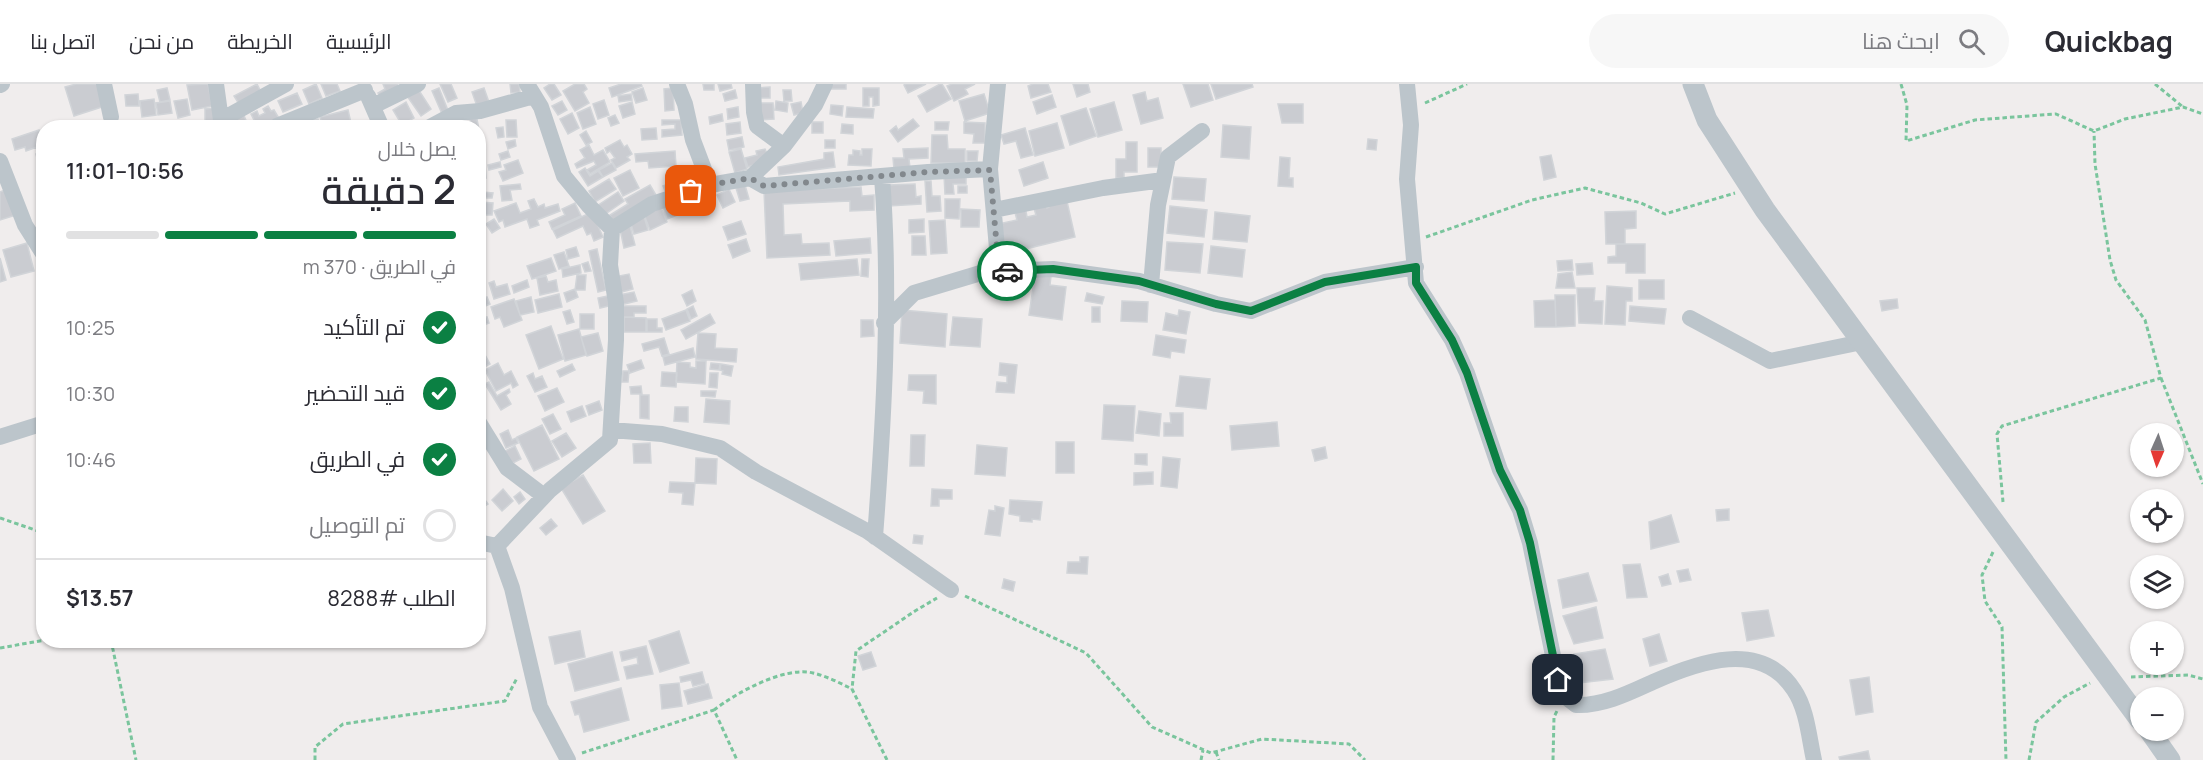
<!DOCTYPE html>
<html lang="ar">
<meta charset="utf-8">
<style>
:root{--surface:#fff;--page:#f7f7f7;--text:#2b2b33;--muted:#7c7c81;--line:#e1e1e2;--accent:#0b8043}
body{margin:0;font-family:Manrope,Cairo,sans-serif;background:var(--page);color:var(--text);direction:rtl;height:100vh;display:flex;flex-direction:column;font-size:22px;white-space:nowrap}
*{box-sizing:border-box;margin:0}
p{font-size:20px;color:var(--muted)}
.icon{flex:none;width:33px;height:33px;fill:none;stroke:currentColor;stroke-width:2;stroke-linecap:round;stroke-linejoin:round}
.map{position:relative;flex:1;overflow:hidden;direction:ltr}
.panel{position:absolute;left:36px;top:36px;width:450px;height:528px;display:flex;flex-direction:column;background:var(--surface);border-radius:24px;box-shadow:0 2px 4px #0004;direction:rtl}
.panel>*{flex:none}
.needle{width:39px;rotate:183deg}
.fabs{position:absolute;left:2130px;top:339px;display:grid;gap:12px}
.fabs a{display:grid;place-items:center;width:54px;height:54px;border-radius:50%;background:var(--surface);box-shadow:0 2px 4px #0004;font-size:30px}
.pin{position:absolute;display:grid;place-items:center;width:51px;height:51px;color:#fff;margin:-26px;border-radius:12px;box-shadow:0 3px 9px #0006}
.courier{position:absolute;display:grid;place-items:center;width:60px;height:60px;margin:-30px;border:4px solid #0b8043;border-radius:50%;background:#fff;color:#222;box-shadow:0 2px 8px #0007}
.summary em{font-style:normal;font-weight:600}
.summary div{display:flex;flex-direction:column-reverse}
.summary{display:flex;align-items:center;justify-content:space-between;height:102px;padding:0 30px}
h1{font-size:39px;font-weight:600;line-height:45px}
.bar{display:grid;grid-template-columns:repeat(4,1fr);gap:9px 6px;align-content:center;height:72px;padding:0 30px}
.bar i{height:8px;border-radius:4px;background:var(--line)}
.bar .active{background:var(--accent)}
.bar p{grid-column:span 4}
.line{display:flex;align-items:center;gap:15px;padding:0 30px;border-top:2px solid var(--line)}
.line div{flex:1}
ol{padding:0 30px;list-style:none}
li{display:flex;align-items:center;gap:18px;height:66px}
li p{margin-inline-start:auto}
li .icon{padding:6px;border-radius:50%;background:var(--accent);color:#fff;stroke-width:4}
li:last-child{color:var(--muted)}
li i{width:33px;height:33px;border:3px solid var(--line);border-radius:50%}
header{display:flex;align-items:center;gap:36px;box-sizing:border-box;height:84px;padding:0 30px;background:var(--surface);border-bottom:2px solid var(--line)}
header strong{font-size:28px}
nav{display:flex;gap:33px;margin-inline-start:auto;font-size:21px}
.search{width:420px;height:54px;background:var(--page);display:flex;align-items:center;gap:15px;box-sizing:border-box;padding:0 21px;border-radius:33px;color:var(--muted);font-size:22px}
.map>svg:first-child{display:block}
</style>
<header>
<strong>Quickbag</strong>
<div class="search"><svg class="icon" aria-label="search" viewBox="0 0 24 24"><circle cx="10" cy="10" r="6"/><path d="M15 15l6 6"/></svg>ابحث هنا</div>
<nav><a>الرئيسية</a><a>الخريطة</a><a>من نحن</a><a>اتصل بنا</a></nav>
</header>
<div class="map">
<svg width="2203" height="676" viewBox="0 0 2203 676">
<rect width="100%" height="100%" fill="#f0eded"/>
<!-- building -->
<path fill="#caccd1" stroke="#d1d4d8" stroke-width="1.5" d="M76,0H99L105,22L74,32L65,3Z
M208,0L212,22L192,26L187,1Z
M257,0L261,8L239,20L234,12Z
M316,0L322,14L309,20L303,6Z
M321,0H337L340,7L326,12Z
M383,0H397L400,7L382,16L378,9L385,5Z
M440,0H451L457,14L448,18Z
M510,0H519L520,8L511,9Z
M550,0H554L561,11L552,16L544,4Z
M575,0H584L587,5L583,8L589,19L575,27L563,7Z
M621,0H641L642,2L612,13L609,4Z
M703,0H714V6H704Z
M718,0H731L732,4L720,7Z
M830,0H846V5H830Z
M906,0H926L908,9L904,1Z
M940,0H942L951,15L927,28L918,12Z
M952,0H975L965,5L968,10L954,17L947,2Z
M1033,0H1048L1051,8L1031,14L1028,2Z
M1073,0H1088L1090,8L1077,13Z
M1183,0H1208L1213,16L1191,23Z
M1211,0H1252L1253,3L1216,15Z
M770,3V14H758L757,4Z
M167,4L170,16L160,18L157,6Z
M439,4L449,29L443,32L432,7Z
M484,4L490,21L478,25L472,8Z
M643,4L647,16L636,19L632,8Z
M673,4L674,26L665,27L664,5Z
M863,4H879V21L873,22V13H869V22H863Z
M418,5L431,25L421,32L407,12Z
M735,6L737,14L725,17L723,10Z
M783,6H791L792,17H784Z
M1145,8L1147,17L1158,14L1163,34L1141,40L1133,11Z
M297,9L302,20L283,28L278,17Z
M138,10L139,22H126L125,11Z
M631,10L632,16L619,18L618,12Z
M984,10L990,29L965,37L959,17Z
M1052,11L1056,23L1037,30L1033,18Z
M154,15L156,31L142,33L140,17Z
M187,15L190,31L178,34L174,17Z
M604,16L609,31L598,35L593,20Z
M170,17L172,29L158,31L156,19Z
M562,17L567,26L558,31L552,22Z
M776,17L788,19L787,28L775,26Z
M406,18L414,34L402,41L393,26Z
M632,18L635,30L623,34L619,22Z
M801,18L803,29L794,31L791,20Z
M1114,18L1122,46L1098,53L1090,25Z
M759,19H773L774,35L760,36Z
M1278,20H1303V39H1282Z
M831,21L843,22L842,32L830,30Z
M268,22L271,27L274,26L280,36L266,44H258L251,30L257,27L259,32L265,29L263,25Z
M590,23L596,40L583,45L577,29Z
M738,23L739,33L728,35L727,25Z
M847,23L874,25L873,34L846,33Z
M214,24V39H205V25Z
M1086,24L1096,52L1070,61L1061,32Z
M348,26L351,39L323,44L320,33Z
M243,29L247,39L240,43L235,33Z
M572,29L579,44L568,50L560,35Z
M476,30L480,51H478V44H472L469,31Z
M722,30L723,37L710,40L709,33Z
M615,31L619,39L611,42L608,34Z
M318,35L320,44H311L309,37Z
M913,35L919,42L898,58L890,47L896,42L898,46Z
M506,36H516L517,53H507Z
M662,36H681L682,51L662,53V46L675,45V40L662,41Z
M740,38L741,49L727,51L726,40Z
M812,38H823V49H812Z
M935,38H949L948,46H935Z
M964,38L985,39V59H973L974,50L964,49Z
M1057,39L1064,64L1035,72L1029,47Z
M842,40L853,41V50L841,49Z
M1223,41L1251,43L1249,75L1221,73Z
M503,43L504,53L498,54L496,44Z
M656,44L657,55L642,56L641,45Z
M1025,44L1033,71L1021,74L1016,57L1004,60L1001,51Z
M39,46L44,59V72L37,74L36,70L39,69L37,63L26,67L25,63L15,66L12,55Z
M586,47L592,58L586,61L580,51Z
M932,51H947L948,65H965V79H931Z
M742,53L744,63L729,66L727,56Z
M1368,55L1377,56L1376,66L1367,65Z
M515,56L516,62L508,65L506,58Z
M620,56L624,63L627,61L632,70L627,73L630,76L616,84L611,76L615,74L610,67L607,69L605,64Z
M825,56H835V64H825Z
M1126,58H1137V88H1124V94H1116V75H1126Z
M589,61L594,71L603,66L610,78L590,90L587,86L596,81L594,77L577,84L575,80L585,74L580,66Z
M928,64V74L909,75L910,84L894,85L893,74H904L903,65Z
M1148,64H1161V83H1148Z
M741,65L747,85L735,89L729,68Z
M765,65L768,72L762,78L748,83L745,74L757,71L756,67Z
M862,65H872L871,82L848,81L849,71H853V66L860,67V71H862Z
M508,67L510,73L501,76L499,70Z
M675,67L676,82L649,84L648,77L636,78L635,70Z
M967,67H978L977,77H967Z
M833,68L835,83L779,91L778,83L824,75V69Z
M1551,71L1556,93L1544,96L1540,73Z
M1280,73L1290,74L1289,94H1293V103L1278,102Z
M518,76L523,89L503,97L499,88L506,86L504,81Z
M478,77H485L486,94H479Z
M500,78L501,83L489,86L488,81Z
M1043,78L1048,94L1024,102L1019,86Z
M612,79L616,86L603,93L599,86Z
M585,84L590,92L598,87L603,93L588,102L579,88Z
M630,86L639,104L623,112L614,94Z
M966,90V100H953L954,110H945L944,91Z
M1174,93L1206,95L1204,117L1172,115Z
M609,95L616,105L595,118L589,107Z
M925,97H931L932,112H940L941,127L927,128Z
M674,98L677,105L666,109L663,102Z
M520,100L521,105L510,106L512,116L502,117L500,102Z
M915,100L916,113L921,112V120L889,122L888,101Z
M650,101L656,111L613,137L610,131L628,120L625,115Z
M745,101L749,115L740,117L736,104Z
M958,102H967V109H958Z
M861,103L862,112L874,111V126L850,127V117L783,120L784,151L801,150L802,160L829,159L830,171L767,174L764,107Z
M7,105L16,131L0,136V108Z
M729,105L735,118L723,124L717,111Z
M482,108L493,109L492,114H481Z
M618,108L624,117L604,131L597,122Z
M694,108L699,123L682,129L677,114Z
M1066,113L1075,153L1017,167L1015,161L1003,163L998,140L1017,136L1014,125L1025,122L1027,133L1036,131L1033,121L1046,118L1047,124L1049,123L1048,117Z
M534,115L538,123L544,120L545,124L558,120L560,127L537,136L539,141L530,144L527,135L505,143L503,136L499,138L494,127L516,119L520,129L531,125L528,117Z
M945,115H960L959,135L945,134Z
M675,116L680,130L667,135L662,120Z
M480,118L493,119L492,131H478Z
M575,119L581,132L552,145L549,138L565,131L562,125Z
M660,121L667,138L650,146L643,128Z
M1170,122L1207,126L1204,153L1167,149Z
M961,125L980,126L979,143H961Z
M1636,127V144L1625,145V160H1606L1605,128Z
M592,128L603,153L594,157L591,149L587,151L583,142L557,154L553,146Z
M1215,128L1250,132L1247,158L1213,155Z
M644,132L648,146L634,150L630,137Z
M494,135L500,144L492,149L486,140Z
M924,135V148L909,149V136Z
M945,136L947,169L931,170L929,137Z
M741,137L746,150L728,156L723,143Z
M630,142L635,161L624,164L620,145Z
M912,152H925L926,171H912Z
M870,154L871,169L836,172L834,157Z
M746,155L750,167L733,174L728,161Z
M1167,158L1203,160L1200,189L1165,186Z
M27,159L34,187L11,193L3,166Z
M1616,160H1645V189H1626V179H1608V173L1616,172Z
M1211,162L1245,166L1242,193L1208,189Z
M576,163L579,172L568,175L566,166Z
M597,165L606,206L598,208L589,167Z
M564,168L569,182L559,185L554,171Z
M0,174L6,196L0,198Z
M551,174L556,187L532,195L527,182Z
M857,175L859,191L801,196L799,180Z
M862,175H869L868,193L861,192Z
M1572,176L1573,186L1558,187L1557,177Z
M588,178L591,187L585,188L582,180Z
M1592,179L1593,190L1577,191L1576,180Z
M580,181L581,189L563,193L562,185Z
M1572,188L1575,204H1556L1558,190Z
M629,190L633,205L618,209L614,193Z
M1035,190L1051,192L1050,201L1066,203L1062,236L1029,231Z
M577,191H586L585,206H575Z
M546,192L548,198L556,196L558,207L540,211L537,194Z
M527,196L529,203L514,209L512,202Z
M1639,196H1664V215H1639Z
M494,197L496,203L507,200L510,210L494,215L489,199Z
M1607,202L1632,204V217H1626L1625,241L1605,240Z
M1577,204H1595L1594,217H1603L1602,240L1579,239Z
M575,205L578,213L567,218L564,209Z
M692,206L696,217L687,222L682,211Z
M634,208L637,217L620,221L618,211Z
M1087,209L1104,213L1102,220L1085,217Z
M559,210L562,223L538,229L535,216Z
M1555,211H1575V242L1556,243Z
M608,212L609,222L600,224L598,214Z
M487,213L490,220L478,225V217Z
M531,213L534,228L520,231L516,217Z
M514,215L522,236L504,243L500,233L495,235L491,223Z
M1897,215L1898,224L1882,227L1880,217Z
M1555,216L1556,243H1535L1534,217Z
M1122,217L1148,218L1147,238L1121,237Z
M623,222H646V229H634V233H623Z
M693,222L697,232L691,235L687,225Z
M1630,222L1666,225L1664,240L1629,237Z
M1092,223H1100V238H1092Z
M570,226L574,238L567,240L563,228Z
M686,226L690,237L666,246L662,235Z
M902,226L947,230L945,263L900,259Z
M1179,226L1190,228L1186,250L1163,246L1166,229L1178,232Z
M580,230H594V245H580Z
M710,230L715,239L686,255L681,246Z
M487,233L489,239L478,243V235Z
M624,233L646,234V248H624Z
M953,233L982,235L980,263L950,261Z
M647,235H657V244H662V248H647Z
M861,236H873L874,252L861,253Z
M551,242L563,275L539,285L526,251Z
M579,245L586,271L565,277L558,251Z
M598,249L603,267L587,272L581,253Z
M698,249L716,250L715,264L737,265L736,278L696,275Z
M1156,251L1186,256L1184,269L1171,267L1170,274L1153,271Z
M664,254L669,270L662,272L659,263L644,267L642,260Z
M693,264L695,273L665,281L663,273Z
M484,269L490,280L479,286L483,293L478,296V270Z
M641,276L644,284L630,289L627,281Z
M696,277H706L705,300L676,298L677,278L690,279V283L696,284Z
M498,279L504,291L511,287L518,301L513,304L511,299L496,307L485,286Z
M711,279L720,280L719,286L710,285Z
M1000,279L1017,281L1014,309L996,308L997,298L1007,299V292L999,291Z
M572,280L575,286L560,293L557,287Z
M721,280L733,282L731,292L722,290L723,287L720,286Z
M623,287H629L628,298H622Z
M662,288L677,289L676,303L661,302Z
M533,289L535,295L542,292L547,303L535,308L527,292Z
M710,289H718L717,304L709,303Z
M909,291H936V320L923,319L924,307L908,306Z
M1180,292L1210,295L1206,325L1176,322Z
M489,298L497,312L509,305L510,308L506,311L511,320L501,326L485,300Z
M641,302L642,310H631L630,303Z
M557,304L564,318L545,327L538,312Z
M701,307H716L715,313L701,312Z
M640,311H649V335L640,334Z
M706,315L730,317L729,340L704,338Z
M599,317L602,326L589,331L586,322Z
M1104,321L1135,322L1133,357L1102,355Z
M582,322L586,332L571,338L567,328Z
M675,323H688V338L674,337Z
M1139,327L1161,330L1159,352L1136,349Z
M1170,329H1183V352H1164V339H1171Z
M553,330L561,345L550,350L542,335Z
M1277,338L1279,362L1232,366L1230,342Z
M542,341L559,375L534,387L517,353Z
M508,346L512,356L516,354L518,359L506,364L500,350Z
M566,349L576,364L562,373L552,357Z
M911,351H925L924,382H910Z
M1056,358H1074V389H1056Z
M650,359L651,379H634L633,360Z
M977,361L1007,364L1005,392L975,390Z
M515,362L521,375L509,381L503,368Z
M1325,363L1327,374L1315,377L1312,366Z
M1135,370H1147V381L1135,380Z
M1163,373L1180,375L1177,404L1161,402Z
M696,374L717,375L716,400L695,399Z
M1153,388V400L1134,401V389Z
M583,391L605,427L583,440L561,404Z
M670,398L695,399L693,421L682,420L683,409L669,408Z
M503,405L513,417L502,427L492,416Z
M932,405L952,406V415H939V422H931Z
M478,406L488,420L478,426Z
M520,408L525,415L519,420L514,413Z
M1010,416L1042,418L1040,436L1032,435V438L1020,437V432L1009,430Z
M995,422L1004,424L1000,452L985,450L989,426L995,427Z
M1729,425V436L1717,437L1716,426Z
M1671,431L1679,458L1651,465L1649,438Z
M551,435L557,442L546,451L540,444Z
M914,451L923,452L922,460L913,459Z
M1080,473H1088L1087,490L1067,489L1068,478H1080Z
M1640,480L1647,513L1627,514L1623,481Z
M1688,485L1691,496L1680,498L1677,487Z
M1588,489L1597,517L1563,524L1558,496Z
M1668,490L1671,500L1662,502L1659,493Z
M1004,495L1015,498L1013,507L1002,504Z
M1596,523L1603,554L1574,560L1563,532Z
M1768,526L1774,552L1747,557L1742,529Z
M580,547L585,573L555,580L549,553Z
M679,547L689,579L660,588L649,557Z
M1659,550L1667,577L1650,582L1643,555Z
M646,562L653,590L627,595L624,583L638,580L637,573L622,577L620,568Z
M1605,565L1613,595L1579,599L1574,570Z
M612,568L619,596L575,607L568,580Z
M871,568L876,582L863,586L858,572Z
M702,588L705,599L693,602L691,596L681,598L680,593Z
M1869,593L1873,628L1856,631L1850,596Z
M679,599L682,622L662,625L660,601Z
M708,600L712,614L688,620L684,607Z
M621,604L629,636L584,648L579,630L575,631L571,618Z
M1868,667L1870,676H1840L1839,673Z"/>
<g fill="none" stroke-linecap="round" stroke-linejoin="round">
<!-- path -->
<path stroke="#7ac59d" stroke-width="3" stroke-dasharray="4.5 3" stroke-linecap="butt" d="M1901,0L1907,21L1906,57L1975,36L2041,31L2056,30L2094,47L2125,35L2183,23L2203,30
M2155,0L2183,23
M1425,19L1467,0
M1426,153L1532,116L1585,104L1641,119L1665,130L1735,109
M2161,294L2203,400
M2003,418L1997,350L2002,342L2161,294L2145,236L2116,196L2110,176L2095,80L2094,47
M0,434L44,449
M1993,468L1982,491L1985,517L2002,543L2006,676
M965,512L1086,569L1152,643L1211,669L1262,655L1349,660L1365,676
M111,556L136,676
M0,564L45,556
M2131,593L2188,591L2203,595
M714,626C736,609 784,582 813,589C826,592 840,599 852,605
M1216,668L1219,676
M582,669L714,626L737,676
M315,676V663L343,640L505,617L517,594
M887,676L852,605L856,567L915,527L937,514
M1201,676L1203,666
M1553,676L1554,633L1558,625
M2029,676L2036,638L2064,613L2090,599"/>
<!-- minor -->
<path stroke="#bcc5cb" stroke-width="16" d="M104,0L111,33
M216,0L221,36L286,0
M677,0L685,20L693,56L710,101
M753,0L754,28L757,42L784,62
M998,0L990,85L999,187
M1407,0L1411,41L1407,95L1416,199L1452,256L1467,289L1500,386L1520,426L1530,459L1558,596L1567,614L1576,621C1603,622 1629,609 1653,598C1698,578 1761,555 1794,606C1807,625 1809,654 1814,676
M0,1L2,0
M368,12L382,44
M373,22L418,0
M277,42L365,6
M428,44L456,29L480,27L534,12
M0,77L25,141L44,171
M750,94L764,102L928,88L990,85
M994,126L1103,104L1163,96
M612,145L652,120L710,101L750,94L784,62L815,21L825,0
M1151,201L1158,121L1168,73L1202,47
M1690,234L1770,277L1862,258
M884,239L914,209L984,188L1053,185L1139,197L1216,220L1251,227L1325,198L1416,183
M478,337L507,384L544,412
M611,346L662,350L720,364L756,388L867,447L951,506
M0,353L44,339
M875,453C884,334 891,211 882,93
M478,458L497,462L512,504L540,623L568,676
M497,462L550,406L610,356L616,256V219L610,181L612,145L588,121L564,92L541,23L527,0"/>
<!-- tertiary -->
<path stroke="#bcc5cb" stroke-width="21" d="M1693,0L1707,36L1765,126L2140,636
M2149,646L2170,676"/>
</g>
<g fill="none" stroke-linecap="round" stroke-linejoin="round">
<!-- done -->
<path stroke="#82888d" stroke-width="6" stroke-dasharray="0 10.8" d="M691,107L710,101L750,94L764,102L928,88L990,86L999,187H1007"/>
<!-- route -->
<path stroke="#0b8043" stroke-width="8" d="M1007,187L1053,185L1139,197L1216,220L1251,227L1325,198L1416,183V199L1452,256L1467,289L1500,386L1520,426L1530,459L1558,596"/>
</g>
</svg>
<div class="fabs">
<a><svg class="needle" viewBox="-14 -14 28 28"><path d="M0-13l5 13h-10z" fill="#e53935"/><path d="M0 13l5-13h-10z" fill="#7c7c81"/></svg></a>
<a><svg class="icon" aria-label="locate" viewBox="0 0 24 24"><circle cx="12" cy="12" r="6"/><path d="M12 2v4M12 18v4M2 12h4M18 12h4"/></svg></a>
<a><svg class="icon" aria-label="layers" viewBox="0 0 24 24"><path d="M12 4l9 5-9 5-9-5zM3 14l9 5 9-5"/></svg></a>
<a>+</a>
<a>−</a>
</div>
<div class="pin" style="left:691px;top:107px;background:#ea580c"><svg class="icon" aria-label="bag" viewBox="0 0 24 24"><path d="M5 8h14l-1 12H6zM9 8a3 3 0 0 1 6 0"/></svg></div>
<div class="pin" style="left:1558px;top:596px;background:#1f2937"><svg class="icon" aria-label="home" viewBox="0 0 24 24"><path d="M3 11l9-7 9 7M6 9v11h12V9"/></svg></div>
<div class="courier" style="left:1007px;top:187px"><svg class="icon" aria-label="car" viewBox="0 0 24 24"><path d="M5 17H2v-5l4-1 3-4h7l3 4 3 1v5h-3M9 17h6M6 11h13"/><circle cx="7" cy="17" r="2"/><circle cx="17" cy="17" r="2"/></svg></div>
<section class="panel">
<div class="summary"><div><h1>2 دقيقة</h1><p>يصل خلال</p></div><em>10:56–11:01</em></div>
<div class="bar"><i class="active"></i><i class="active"></i><i class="active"></i><i></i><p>في الطريق · 370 m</p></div>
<ol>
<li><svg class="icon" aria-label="check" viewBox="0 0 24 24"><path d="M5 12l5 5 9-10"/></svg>تم التأكيد<p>10:25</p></li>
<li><svg class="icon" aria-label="check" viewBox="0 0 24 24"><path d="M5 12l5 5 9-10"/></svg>قيد التحضير<p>10:30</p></li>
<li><svg class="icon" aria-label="check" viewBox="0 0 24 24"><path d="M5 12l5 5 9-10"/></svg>في الطريق<p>10:46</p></li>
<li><i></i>تم التوصيل</li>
</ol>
<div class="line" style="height:78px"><div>الطلب #8288</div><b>$13.57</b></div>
</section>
</div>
